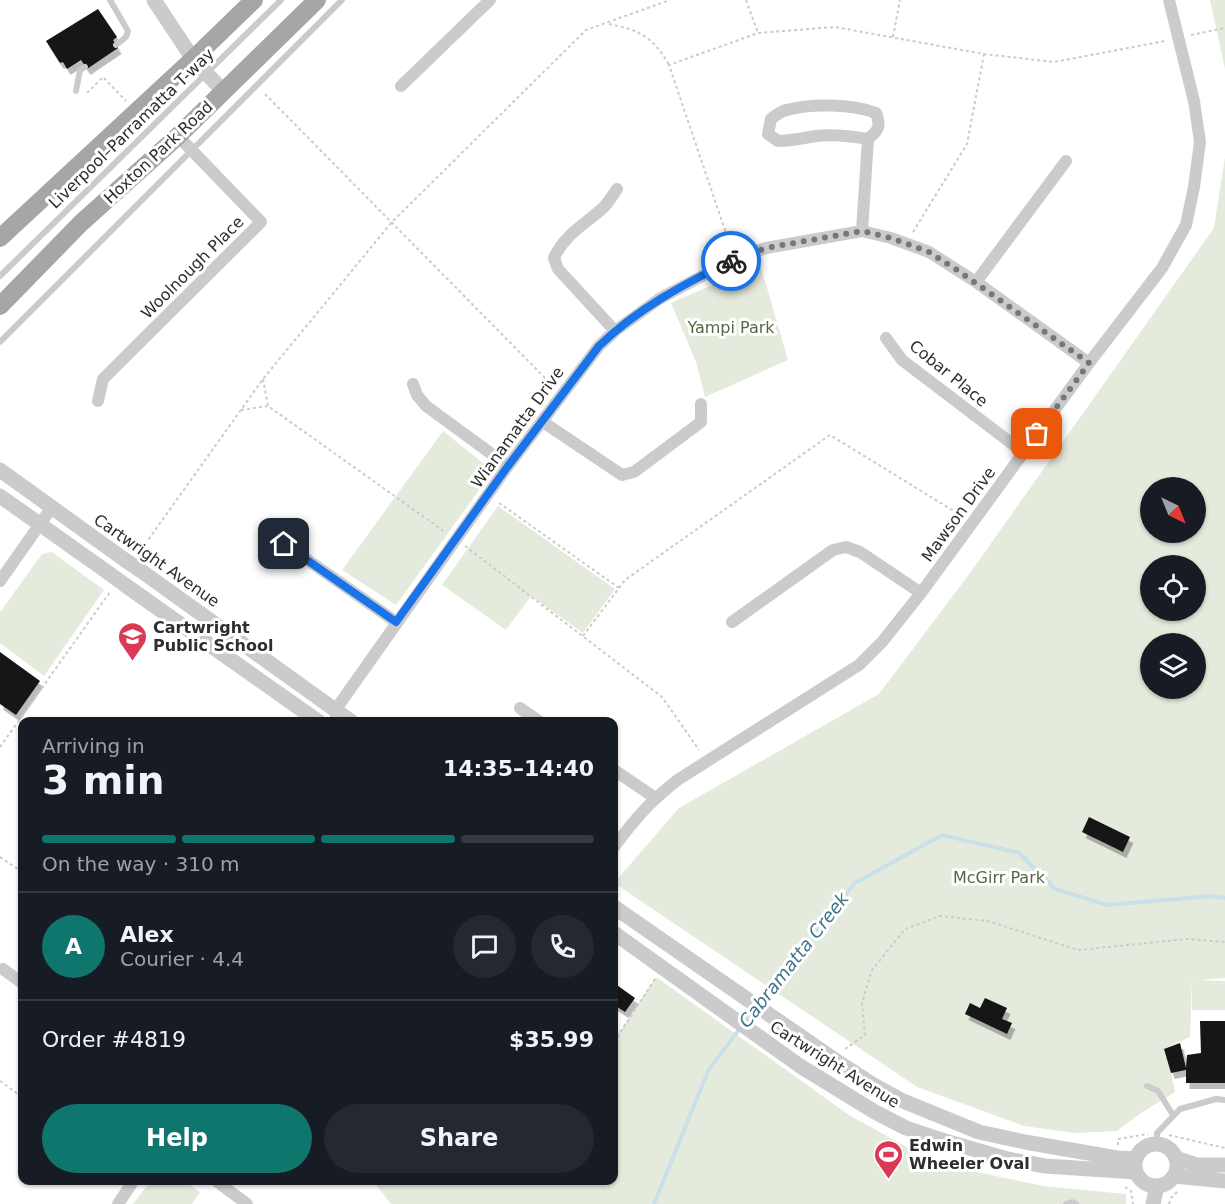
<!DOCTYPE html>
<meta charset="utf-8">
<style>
:root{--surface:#171b24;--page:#242831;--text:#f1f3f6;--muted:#9ea1a6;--line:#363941;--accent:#0f766e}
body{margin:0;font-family:"DejaVu Sans",sans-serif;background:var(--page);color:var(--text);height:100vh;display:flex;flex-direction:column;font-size:22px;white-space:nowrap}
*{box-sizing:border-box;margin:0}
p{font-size:20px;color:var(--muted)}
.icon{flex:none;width:33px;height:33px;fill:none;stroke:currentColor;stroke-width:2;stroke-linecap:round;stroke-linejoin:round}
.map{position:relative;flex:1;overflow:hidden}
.side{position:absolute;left:18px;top:717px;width:600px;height:468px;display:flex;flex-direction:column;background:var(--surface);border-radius:12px;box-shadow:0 2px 4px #0004}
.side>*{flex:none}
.needle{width:39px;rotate:137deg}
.controls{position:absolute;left:1140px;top:477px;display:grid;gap:12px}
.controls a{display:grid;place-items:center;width:66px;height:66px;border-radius:50%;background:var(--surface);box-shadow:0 2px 4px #0004;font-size:30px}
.pin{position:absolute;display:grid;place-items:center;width:51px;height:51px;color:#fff;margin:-26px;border-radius:12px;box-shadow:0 3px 9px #0006}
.courier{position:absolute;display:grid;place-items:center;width:60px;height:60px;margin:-30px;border:4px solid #1a73e8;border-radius:50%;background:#fff;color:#222;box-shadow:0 2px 8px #0007}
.headline em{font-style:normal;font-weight:700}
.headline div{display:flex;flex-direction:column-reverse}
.headline{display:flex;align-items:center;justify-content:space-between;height:102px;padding:0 24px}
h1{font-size:39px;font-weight:700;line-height:45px}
.bar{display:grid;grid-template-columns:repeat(4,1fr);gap:9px 6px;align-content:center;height:72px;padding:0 24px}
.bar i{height:8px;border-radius:4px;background:var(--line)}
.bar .selected{background:var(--accent)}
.bar p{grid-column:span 4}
.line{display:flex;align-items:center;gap:15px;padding:0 24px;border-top:2px solid var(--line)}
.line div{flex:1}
.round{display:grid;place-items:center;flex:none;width:63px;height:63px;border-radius:32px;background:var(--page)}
.cta{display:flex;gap:12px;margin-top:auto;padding:12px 24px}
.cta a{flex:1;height:69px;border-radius:36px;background:var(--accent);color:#fff;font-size:24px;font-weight:700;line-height:69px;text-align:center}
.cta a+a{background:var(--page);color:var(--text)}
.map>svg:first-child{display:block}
</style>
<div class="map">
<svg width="1225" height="1204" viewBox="0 0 1225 1204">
<defs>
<filter id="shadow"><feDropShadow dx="3.5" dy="6" stdDeviation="0" flood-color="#0004"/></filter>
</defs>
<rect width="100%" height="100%" fill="#fff"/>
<!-- green -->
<path fill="#e5ebdc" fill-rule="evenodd" d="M1210,0H1225V69Z
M1225,157V978L1198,980L1225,981V1010H1192V981L1190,1037L1166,1048L1175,1092L1141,1113L1117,1131L1075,1133L1024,1126L917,1087L614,883L679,808L879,694L970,573L1214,228ZM1150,488H1196V532H1150ZM1150,566H1196V610H1150ZM1150,644H1196V688H1150Z
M760,264L788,360L705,397L696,362L671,303Z
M443,431L493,471L396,605L342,570Z
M498,506L615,589L583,633L531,596L506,630L442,585Z
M52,552L104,590L44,676L0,643V612L42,554Z
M656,977L849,1115L914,1151L977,1172L1043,1186L1126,1194V1204H391L373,1181L614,1180V1040Z
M151,1181H185L200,1192L192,1204H133Z"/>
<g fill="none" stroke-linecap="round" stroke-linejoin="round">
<!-- stream -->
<path stroke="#c9e0e9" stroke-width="4" d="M760,1002L855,883L942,835L1019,853L1055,889L1107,905L1211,896L1225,898
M745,1021L755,1008
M654,1204L709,1069L741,1027"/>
</g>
<!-- building -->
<path fill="#151515" filter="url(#shadow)" d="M98,9L117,37L113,40L118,48L87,69L81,60L67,69L63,62L60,63L46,41Z
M0,652L40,681L16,715L0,704Z
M1089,817L1130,837L1123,852L1082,832Z
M614,983L635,998L625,1012L614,1005Z
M985,998L1007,1008L1002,1019L1012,1023L1007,1034L965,1014L970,1003L980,1008Z
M1200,1021H1225V1083H1186V1070L1171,1073L1164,1049L1180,1043L1186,1068L1187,1055L1201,1053Z"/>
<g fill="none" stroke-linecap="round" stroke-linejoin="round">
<!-- path -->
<path stroke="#cbcbcb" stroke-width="2" stroke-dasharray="3 3" stroke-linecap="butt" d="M746,0L758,33
M609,24C640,30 654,38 669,65
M1191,35L1225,28
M893,37L900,0
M87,93L103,77L126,101
M265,94L547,380
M913,232L967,144L984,54
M731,248L669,65L758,33L835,27L984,54L1054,62L1165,41
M263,379L268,406L445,532
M241,410L268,406
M499,503L619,588
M465,546L662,697L699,750
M138,554L263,379L391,223L586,30L670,0
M583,636L625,580L830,435L962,516
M0,747L110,592
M0,857L22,872
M614,1042L655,979
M845,1049L865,1035L862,1003L872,970L905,929L940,916L988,921L1078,950L1187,939L1225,942
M0,1081L22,1097
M1169,1135L1225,1148
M1118,1145V1139L1148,1134
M1125,1187L1131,1191L1133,1204
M1169,1204L1171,1198L1177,1192"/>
<!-- service -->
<path stroke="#cbcbcb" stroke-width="6" d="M110,0L128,31L126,37L116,45
M76,91L80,70L85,67
M0,276L281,0
M0,342L342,0
M1147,1086L1158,1091L1173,1115
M1157,1144V1133L1180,1109L1216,1099L1225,1100
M1066,1204L1072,1202L1076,1204"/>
<!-- minor -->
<path stroke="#cbcbcb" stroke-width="12" d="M401,86L490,0
M862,231L868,139C879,130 881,126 876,113C853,104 811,103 787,110C781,111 776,115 771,119L768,134L778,141C791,141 803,138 816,136C834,134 851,136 868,139
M976,282L1066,161
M615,331L558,269L554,258C564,235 585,224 603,208C608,203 613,195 617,189
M886,338L902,360L1023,452
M413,384L417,395L426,406L508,466
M98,401L103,379L261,222L178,136
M543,422L622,475L634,472L701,422V404
M269,533L396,622
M0,581L52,507
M732,622L833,550L846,547L860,552L921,593
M520,708L540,722
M336,722V709L508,466L599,346L615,331L659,299L732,260L766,248L862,231L891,238L929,252L976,282L1089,363
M614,770L654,797
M614,847C635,819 650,801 679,779L859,665L882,642L921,593L1089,363L1162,268L1186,225L1194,187L1200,142L1194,101L1169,0
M3,969L22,983
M215,1180L247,1204
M118,1204L134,1180"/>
<!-- tertiary -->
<path stroke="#cbcbcb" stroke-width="15" d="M154,0L193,59L224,92
M0,470L125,560
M0,496L110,574
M137,568L352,722
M125,585L319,722
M614,907L832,1058L872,1084L903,1101L979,1132L1025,1142L1117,1158L1136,1159
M614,933L800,1066L875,1112L906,1128L945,1141L1007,1159L1045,1166L1136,1172
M1135 1165a21 21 0 1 1 42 0a21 21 0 1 1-42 0Z
M1176,1158L1197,1165H1225
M1174,1176L1225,1181
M1153,1204L1157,1186"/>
<!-- primary -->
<path stroke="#a6a6a6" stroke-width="18" d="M0,238L193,59L254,0
M0,306L81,223L178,136L317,0"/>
<!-- tertiary-bridge -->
<path stroke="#cbcbcb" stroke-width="15" d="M125,560L137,568
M110,574L125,585"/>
</g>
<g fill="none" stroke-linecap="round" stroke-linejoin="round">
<!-- done -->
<path stroke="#777" stroke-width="6" stroke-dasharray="0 10.8" d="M731,261L766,248L862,231L891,238L929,252L960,272L1089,363L1037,434"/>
<!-- route -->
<path stroke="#1a73e8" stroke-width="8" d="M284,544L396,622L508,466L599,346C637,309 684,284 731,261"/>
</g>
<!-- icons -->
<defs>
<symbol id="school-pin" viewBox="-11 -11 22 30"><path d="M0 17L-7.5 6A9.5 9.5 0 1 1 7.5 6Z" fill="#db3a56" stroke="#fff"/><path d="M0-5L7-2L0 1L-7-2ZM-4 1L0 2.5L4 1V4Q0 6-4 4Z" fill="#fff"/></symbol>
<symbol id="stadium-pin" viewBox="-11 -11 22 30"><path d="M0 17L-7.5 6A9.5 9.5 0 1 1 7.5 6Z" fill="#db3a56" stroke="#fff"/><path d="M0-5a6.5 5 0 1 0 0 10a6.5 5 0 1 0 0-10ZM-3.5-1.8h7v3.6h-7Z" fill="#fff"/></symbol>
</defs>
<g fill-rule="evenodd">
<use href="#school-pin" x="116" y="620" width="33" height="45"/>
<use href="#stadium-pin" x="872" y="1138" width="33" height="45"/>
</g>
<g text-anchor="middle" stroke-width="6" stroke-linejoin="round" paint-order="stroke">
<!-- street labels -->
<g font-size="16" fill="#2e2e2e" stroke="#fff">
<text transform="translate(131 128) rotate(-44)" y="6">Liverpool–Parramatta T-way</text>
<text transform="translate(158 152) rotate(-43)" y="6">Hoxton Park Road</text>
<text transform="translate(192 267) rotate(-45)" y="6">Woolnough Place</text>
<text transform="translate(949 373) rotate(39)" y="6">Cobar Place</text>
<text transform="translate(517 427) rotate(-54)" y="6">Wianamatta Drive</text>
<text transform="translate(958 514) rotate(-54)" y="6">Mawson Drive</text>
<text transform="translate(157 560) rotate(35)" y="6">Cartwright Avenue</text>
<text transform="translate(835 1064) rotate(32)" y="6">Cartwright Avenue</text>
</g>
<!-- park labels -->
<g font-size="16" fill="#55673e" stroke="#fff">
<text x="731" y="333">Yampi Park</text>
<text x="999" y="883">McGirr Park</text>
</g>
<!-- poi labels -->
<g font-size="16" font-weight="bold" fill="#2e2e2e" stroke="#fff" text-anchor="start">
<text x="153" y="633">Cartwright<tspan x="153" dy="18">Public School</tspan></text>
<text x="909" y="1151">Edwin<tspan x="909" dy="18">Wheeler Oval</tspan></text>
</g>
<!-- water labels -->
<g font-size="18" font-style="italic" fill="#40768b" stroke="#fff">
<text transform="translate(794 960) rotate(-52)" y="6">Cabramatta Creek</text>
</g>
</g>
</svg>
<div class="controls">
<a><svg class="needle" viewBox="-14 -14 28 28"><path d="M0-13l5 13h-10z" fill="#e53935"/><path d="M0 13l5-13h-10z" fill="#9ea1a6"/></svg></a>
<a><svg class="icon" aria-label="locate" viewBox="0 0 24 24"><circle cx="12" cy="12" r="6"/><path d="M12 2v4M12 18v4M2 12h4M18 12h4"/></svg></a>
<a><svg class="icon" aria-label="layers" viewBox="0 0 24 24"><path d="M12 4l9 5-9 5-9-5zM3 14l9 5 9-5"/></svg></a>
</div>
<div class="pin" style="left:1037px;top:434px;background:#ea580c"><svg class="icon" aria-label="bag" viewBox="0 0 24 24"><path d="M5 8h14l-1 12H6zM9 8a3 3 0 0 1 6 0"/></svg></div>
<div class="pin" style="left:284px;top:544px;background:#1f2937"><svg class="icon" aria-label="home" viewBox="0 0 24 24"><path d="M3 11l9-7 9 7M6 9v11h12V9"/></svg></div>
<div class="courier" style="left:731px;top:261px"><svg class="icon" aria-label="bike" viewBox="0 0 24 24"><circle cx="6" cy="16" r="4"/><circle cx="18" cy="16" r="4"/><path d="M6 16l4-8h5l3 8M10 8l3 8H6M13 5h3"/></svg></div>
<section class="side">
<div class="headline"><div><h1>3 min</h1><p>Arriving in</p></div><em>14:35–14:40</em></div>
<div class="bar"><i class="selected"></i><i class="selected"></i><i class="selected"></i><i></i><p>On the way · 310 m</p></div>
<div class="line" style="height:108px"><b class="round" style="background:var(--accent);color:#fff">A</b><div><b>Alex</b><p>Courier · 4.4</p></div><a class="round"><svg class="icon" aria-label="chat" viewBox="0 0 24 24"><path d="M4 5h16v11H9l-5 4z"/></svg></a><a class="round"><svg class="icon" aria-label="phone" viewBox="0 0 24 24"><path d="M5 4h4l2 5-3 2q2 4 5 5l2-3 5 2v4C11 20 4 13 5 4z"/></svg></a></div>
<div class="line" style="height:78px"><div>Order #4819</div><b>$35.99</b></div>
<div class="cta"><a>Help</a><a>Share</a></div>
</section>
</div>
